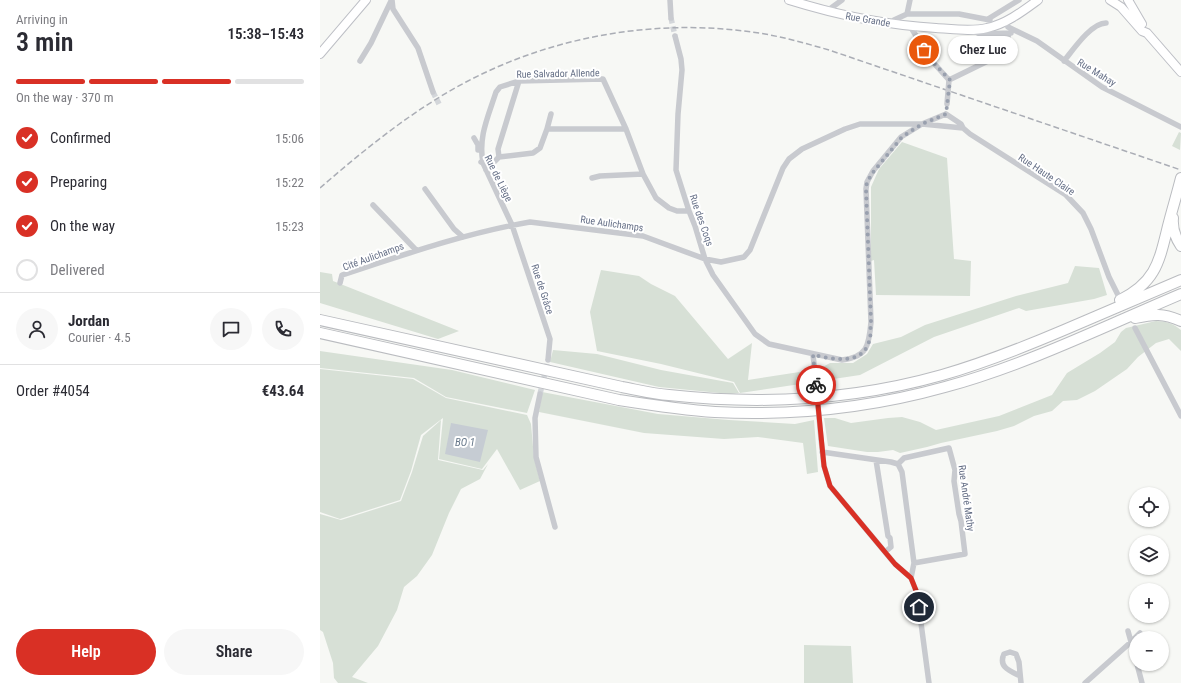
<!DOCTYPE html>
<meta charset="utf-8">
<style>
:root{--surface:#fff;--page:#f7f7f7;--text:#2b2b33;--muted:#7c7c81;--line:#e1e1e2;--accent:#d93025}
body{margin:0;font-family:"Roboto Condensed",sans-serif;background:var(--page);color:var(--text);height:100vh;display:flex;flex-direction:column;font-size:15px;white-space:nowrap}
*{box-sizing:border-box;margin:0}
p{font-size:13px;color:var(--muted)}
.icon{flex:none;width:22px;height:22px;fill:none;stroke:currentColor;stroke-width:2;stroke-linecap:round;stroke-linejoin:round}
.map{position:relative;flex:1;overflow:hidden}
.panel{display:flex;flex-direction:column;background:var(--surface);width:320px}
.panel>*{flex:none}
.tools{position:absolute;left:809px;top:487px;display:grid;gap:8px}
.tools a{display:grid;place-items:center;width:40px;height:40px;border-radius:50%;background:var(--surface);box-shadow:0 1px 3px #0004;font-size:20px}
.pin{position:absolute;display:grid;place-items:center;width:34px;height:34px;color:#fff;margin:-17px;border:2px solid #fff;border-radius:50%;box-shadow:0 1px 4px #0007}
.courier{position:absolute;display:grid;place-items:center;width:40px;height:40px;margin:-20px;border:3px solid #d93025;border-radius:50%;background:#fff;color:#222;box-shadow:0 1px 5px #0007}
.bubble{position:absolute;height:28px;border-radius:14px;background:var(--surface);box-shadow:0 1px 3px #0004;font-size:13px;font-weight:600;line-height:28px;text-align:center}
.headline em{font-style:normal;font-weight:600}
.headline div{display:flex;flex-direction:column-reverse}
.headline{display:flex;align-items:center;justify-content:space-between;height:68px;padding:0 16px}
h1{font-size:26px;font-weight:600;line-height:30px}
.bar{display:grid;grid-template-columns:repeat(4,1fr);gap:6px 4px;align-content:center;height:48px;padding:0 16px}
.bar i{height:5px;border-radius:3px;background:var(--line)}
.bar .selected{background:var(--accent)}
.bar p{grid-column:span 4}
.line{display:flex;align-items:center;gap:10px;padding:0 16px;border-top:1px solid var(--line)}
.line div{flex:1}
.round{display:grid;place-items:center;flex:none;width:42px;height:42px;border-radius:21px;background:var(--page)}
ol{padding:0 16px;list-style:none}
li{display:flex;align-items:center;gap:12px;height:44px}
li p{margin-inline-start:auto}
li .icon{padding:4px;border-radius:50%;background:var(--accent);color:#fff;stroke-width:4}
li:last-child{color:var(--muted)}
li i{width:22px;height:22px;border:2px solid var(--line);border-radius:50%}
.button{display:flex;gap:8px;margin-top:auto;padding:8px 16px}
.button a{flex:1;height:46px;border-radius:24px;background:var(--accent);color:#fff;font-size:16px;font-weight:600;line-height:46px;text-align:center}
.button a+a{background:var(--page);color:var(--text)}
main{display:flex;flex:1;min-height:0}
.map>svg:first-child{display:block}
</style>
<main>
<section class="panel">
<div class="headline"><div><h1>3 min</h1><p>Arriving in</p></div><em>15:38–15:43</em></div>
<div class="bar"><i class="selected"></i><i class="selected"></i><i class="selected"></i><i></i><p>On the way · 370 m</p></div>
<ol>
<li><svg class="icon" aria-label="check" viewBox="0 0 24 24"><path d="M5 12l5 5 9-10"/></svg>Confirmed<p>15:06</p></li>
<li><svg class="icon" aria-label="check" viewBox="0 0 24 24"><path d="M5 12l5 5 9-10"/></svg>Preparing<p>15:22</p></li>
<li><svg class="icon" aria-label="check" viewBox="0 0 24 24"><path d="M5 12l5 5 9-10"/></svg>On the way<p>15:23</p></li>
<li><i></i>Delivered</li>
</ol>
<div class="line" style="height:72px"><a class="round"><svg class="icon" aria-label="person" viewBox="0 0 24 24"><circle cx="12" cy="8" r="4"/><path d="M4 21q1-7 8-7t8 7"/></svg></a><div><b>Jordan</b><p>Courier · 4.5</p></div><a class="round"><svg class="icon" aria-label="chat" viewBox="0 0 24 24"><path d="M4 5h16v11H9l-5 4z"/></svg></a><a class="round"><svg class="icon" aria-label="phone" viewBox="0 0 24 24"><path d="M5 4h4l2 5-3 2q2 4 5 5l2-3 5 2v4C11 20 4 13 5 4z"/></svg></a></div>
<div class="line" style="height:52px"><div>Order #4054</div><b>€43.64</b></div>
<div class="button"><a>Help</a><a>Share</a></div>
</section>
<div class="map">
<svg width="861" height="683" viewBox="0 0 861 683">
<rect width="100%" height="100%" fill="#f7f8f5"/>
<!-- green -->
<path fill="#d7e0d6" d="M859,132L861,133L860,150L852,146Z
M582,142L627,158L634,259L651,261L650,296L556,295L554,260L551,261V187L559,169Z
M755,266L779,268L787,295L774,299L706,311L699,308L614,337L540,375L420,393L414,382L341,364L277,351L270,312L281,270L319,276L331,284L355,296L408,359L432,343L428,380L499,369L510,363H533L547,354L553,344L581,337L605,325L696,296L748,283Z
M0,272L12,274L13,281L139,331L118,339L0,303Z
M836,321C846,321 854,324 861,330V351L849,339L836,343L818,357L807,369L775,391L757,400L743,401L732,411L714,416L694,426L677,431L621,443L607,447L580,453L573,450L558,452H547L508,446L504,418H515L531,423L568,418L582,417L600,422L616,430L679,416L732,395L747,373L780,353L795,342L801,332L806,328Z
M233,350L277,354L341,370L413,383L419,393L410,394L339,387L230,362Z
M0,351L132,370L215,390L207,413L126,397L94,378L0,368Z
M0,369L93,379L126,398L207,415L211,424L214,458L220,481L200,490L177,449L162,469L119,459L123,418L101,435L91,471L80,500L20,519L0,512Z
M222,392L338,414L409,420L475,424L494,420L498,472L487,474L483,443L438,437L404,439L324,433L219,412Z
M121,420L118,460L163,470L168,464L160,479L141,489L129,513L112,555L97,576L84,587L77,610L58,646L32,677L48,683H18L14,678L13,663L3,632L0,630V514L21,520L81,501L92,472L103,436Z
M484,645L531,646L533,683H484Z"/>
<!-- water -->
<path fill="#c6ccd3" d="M131,423L168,430L160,462L125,454Z"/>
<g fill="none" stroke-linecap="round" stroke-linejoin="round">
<!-- street-tunnel -->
<path stroke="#d3d6da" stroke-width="5.5" stroke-dasharray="5.5 3" stroke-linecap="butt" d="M351,18L355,36
M113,92L119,104
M220,394L228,360"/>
<defs>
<path id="secondary" d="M469,0C517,15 565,25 616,28C633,29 651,32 667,28C686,24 703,11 718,0
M790,0L801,7L822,31L827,33L861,72
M808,0L822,24
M0,54L46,0"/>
<path id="highway" d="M853,218C852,228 855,237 861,246
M800,300C836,282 839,262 848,226C852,210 857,194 861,178
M815,318C834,314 843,313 861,321
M0,320L302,387C318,390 334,394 349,395C441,405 534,400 622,375C664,363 704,347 744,330C783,313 822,297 861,280
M0,333L299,400C331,405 363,410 395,412C472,416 550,408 625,387C706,365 783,327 861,294"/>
</defs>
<!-- secondary casing -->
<use href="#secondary" stroke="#bdbfc5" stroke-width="10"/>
<!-- highway casing -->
<use href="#highway" stroke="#babcc0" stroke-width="12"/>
<!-- street -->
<path stroke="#c8cacf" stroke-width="5.5" d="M72,0L73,9L98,48L113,92
M350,0L351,18
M507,11L522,0
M587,14L590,0
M668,19L699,0
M572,24L574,20L587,14H639L670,20
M590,26L611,60L629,80L672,59L685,48L689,33
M688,27L717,41L782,87L861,127
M654,31L660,34L691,33
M355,36L361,59L362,70L358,114L356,170L369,211L375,226L385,259L393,275L435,334L449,344L522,360C547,357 549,346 551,322L546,189L547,182L553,171L581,137L602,124L626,114
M40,61L51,43L71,1
M744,61C753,50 771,23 786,23
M626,114L641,124L643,128L650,134L746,195L763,213L771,229L789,277L799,297
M227,129L231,114
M154,138L158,145V150
M179,157L178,149L199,81
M161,162L163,163L192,225L230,339L228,360
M163,163C158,137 168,117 176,92L180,87L199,81L283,79L306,129L323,174L336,198L349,208L357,211H369
M166,170L179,157L213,153L220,148L227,129H306
M272,178L280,176L323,174
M105,189L134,229L143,237
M53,205L96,250
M20,283L22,275C83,255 146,233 210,222L323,236L385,259L401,262L424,257L430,250L463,168L469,159L482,149L525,129L540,124H602L643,128
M815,328L861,416
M493,355L495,372
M220,394L215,418L216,457L235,527
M501,439L504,466L510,486L575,564L591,578L597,593L609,683
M502,452L571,462L578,464L582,472L594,563L591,578
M556,460L568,536L570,538L571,547L565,552
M578,464L584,458L629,448L635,470L634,481L639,514L641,521L645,554L594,563
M808,631L816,660
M817,664L822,683
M700,676C690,671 678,667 684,654L690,652L696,654L699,662L701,683
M765,683L811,642L820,633"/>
<!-- secondary -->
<use href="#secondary" stroke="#fff" stroke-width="8"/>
<!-- highway -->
<use href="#highway" stroke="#fff" stroke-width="10"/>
<!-- rail -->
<path stroke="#aaadb5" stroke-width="1.5" stroke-dasharray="6 3" stroke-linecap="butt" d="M0,188C45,149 93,110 146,82C237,34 344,17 445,34C467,38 488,44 509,50L861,170"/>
<!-- street-bridge -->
<path stroke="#c8cacf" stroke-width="5.5" d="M627,104L629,80
M495,372L501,439"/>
</g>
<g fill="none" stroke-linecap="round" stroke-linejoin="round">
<!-- done -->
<path stroke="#99a0ae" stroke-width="4" stroke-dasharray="0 7.2" d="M496,385L493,355C514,359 544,367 550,338C551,333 550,327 551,322L546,189L547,182L554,171L582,137L602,124L626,114L630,80L611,60L604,50"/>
<!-- route -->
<path stroke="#d93025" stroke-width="5" d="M496,385L504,466L510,486L575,564L591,578L597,593L599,607"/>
</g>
<g text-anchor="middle" stroke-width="4" stroke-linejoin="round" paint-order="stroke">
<!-- street labels -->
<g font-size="10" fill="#667087" stroke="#fff">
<text transform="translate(548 19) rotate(10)" y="4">Rue Grande</text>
<text transform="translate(777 72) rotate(32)" y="4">Rue Mahay</text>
<text transform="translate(238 73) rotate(-1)" y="4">Rue Salvador Allende</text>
<text transform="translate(727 174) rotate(34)" y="4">Rue Haute Claire</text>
<text transform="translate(179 178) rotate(64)" y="4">Rue de Liège</text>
<text transform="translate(382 220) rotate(71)" y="4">Rue des Coqs</text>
<text transform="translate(292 223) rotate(8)" y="4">Rue Aulichamps</text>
<text transform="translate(53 256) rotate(-20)" y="4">Cité Aulichamps</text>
<text transform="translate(223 289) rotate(72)" y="4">Rue de Grâce</text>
<text transform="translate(647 498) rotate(82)" y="4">Rue André Mathy</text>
</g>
<!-- water labels -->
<g font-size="11" font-style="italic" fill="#67788a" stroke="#fff">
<text x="145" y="446">BO 1</text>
</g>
</g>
</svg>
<div class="tools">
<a><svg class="icon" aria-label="locate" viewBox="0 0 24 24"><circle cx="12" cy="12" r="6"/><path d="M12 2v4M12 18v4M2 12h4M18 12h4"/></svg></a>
<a><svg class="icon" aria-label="layers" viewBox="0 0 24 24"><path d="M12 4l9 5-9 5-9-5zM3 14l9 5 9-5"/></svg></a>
<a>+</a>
<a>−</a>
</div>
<div class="pin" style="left:604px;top:50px;background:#ea580c"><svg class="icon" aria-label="bag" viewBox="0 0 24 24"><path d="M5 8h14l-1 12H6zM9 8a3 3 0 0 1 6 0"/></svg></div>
<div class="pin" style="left:599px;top:607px;background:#1f2937"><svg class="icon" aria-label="home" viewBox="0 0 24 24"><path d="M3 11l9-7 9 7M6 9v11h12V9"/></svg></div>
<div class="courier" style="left:496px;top:385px"><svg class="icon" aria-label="bike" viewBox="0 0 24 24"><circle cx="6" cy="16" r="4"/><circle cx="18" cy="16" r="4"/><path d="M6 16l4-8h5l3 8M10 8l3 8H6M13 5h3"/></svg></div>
<div class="bubble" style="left:628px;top:36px;width:70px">Chez Luc</div>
</div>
</main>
